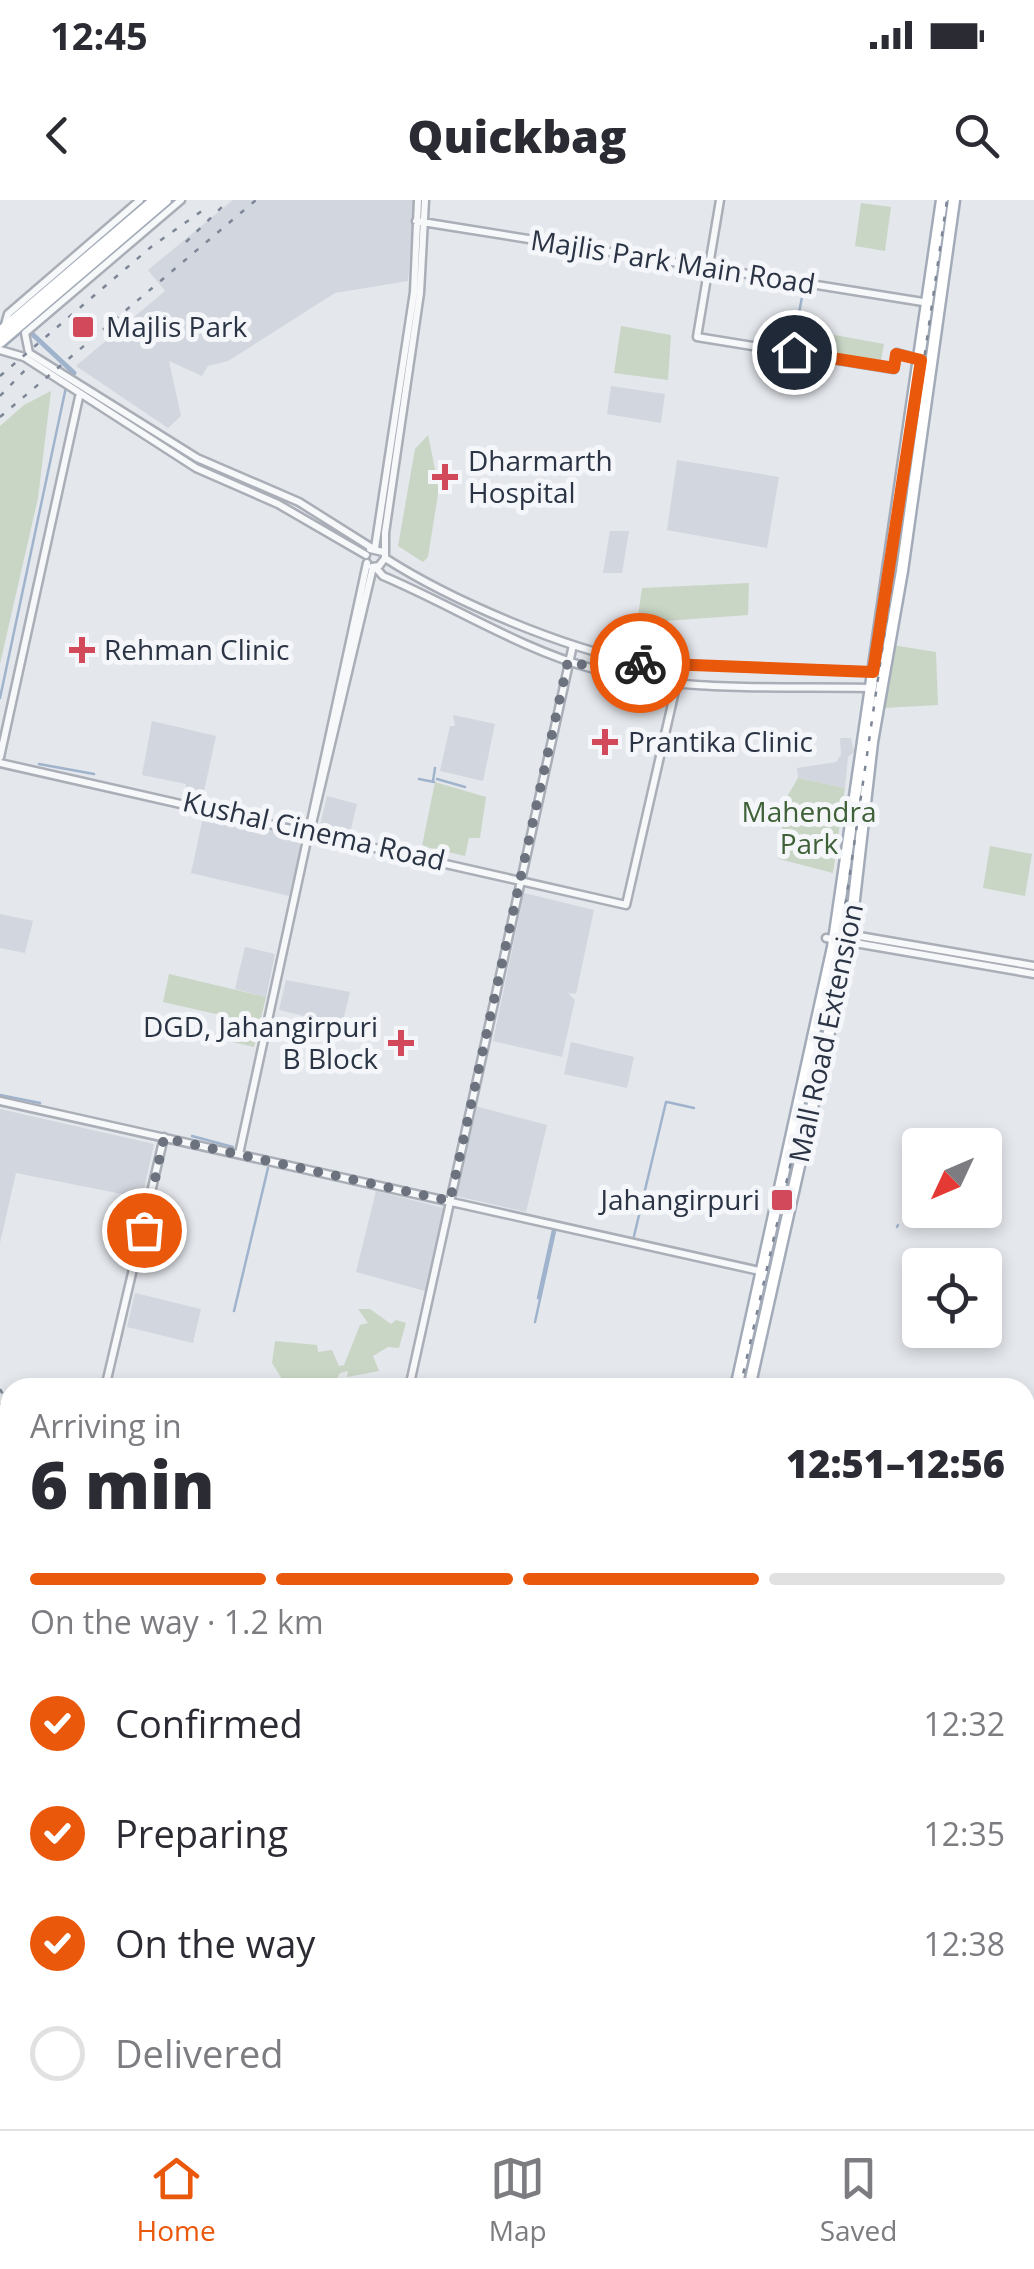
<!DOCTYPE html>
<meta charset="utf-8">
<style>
:root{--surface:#fff;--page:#f2f2f3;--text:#2b2b33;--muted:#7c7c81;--line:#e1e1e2;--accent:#ea580c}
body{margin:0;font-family:"Open Sans",sans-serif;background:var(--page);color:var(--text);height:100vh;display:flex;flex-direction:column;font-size:38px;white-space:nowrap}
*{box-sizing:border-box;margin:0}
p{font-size:32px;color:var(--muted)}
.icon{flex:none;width:55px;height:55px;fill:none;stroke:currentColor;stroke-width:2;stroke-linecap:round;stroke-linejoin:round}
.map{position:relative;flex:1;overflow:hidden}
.panel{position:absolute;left:0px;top:1178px;width:1035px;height:752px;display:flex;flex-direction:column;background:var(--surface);border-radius:30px 30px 0 0;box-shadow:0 5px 15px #0003}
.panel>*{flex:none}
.needle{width:65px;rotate:226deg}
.buttons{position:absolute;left:902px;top:928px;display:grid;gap:20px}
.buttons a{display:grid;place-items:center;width:100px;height:100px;border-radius:10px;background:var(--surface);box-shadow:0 5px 15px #0003;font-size:50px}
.pin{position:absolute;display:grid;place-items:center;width:85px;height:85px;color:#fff;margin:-42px;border:5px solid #fff;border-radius:50%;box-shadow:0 2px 10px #0007}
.courier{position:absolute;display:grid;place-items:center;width:100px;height:100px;margin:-50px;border:8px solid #ea580c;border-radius:50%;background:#fff;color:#222;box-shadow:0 2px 12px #0007}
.headline em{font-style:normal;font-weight:800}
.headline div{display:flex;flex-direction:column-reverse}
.headline{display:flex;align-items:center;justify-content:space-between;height:170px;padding:0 30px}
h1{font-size:65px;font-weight:800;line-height:75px}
.bar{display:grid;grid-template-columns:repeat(4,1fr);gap:15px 10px;align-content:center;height:120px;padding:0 30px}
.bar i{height:12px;border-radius:8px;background:var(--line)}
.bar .current{background:var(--accent)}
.bar p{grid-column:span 4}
ol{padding:0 30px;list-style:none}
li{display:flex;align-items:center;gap:30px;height:110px}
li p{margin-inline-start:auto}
li .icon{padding:10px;border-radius:50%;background:var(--accent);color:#fff;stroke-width:4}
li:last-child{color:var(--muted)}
li i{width:55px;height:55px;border:5px solid var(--line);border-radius:50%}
.status{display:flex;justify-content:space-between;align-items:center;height:70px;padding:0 50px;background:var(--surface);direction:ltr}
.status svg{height:28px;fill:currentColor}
header{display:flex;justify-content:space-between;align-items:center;height:130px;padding:0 30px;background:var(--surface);font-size:45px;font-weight:800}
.dock{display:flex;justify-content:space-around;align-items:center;height:140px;border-top:2px solid var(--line);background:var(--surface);font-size:28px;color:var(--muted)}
.dock a{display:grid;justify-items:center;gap:5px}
.dock .current{color:var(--accent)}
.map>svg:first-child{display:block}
</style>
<div class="status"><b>12:45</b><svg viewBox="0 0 49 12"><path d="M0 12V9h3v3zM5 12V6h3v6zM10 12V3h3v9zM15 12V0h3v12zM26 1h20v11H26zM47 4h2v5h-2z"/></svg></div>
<header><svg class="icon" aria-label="back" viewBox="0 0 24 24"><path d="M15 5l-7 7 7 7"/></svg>Quickbag<svg class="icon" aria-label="search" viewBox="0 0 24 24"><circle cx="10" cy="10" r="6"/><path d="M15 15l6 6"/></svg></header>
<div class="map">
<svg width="1034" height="1929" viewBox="0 0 1034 1929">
<rect width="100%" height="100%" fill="#e4e7ec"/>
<!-- built -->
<path fill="#d2d6de" d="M233,0H414L408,81L335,93L228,161L208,166L202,176L169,161L181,216L168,228L76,166L165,91L148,70Z
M611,186L665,194L661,223L607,214Z
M677,260L779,277L767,348L667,330Z
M610,331H629L622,373H603Z
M453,515L495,524L483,581L440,571L450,526H455Z
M152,521L216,536L203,596L185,592L186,584L142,575Z
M840,538H851L854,552L848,557L845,588L798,578L797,568L836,562L841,555Z
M327,596L357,604L350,633L320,625Z
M204,613L303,636L289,696L191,673Z
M524,693L594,710L576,794L568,793L575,800L562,857L493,841Z
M0,714L33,721L25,753L0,748Z
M245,747L275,754L266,797L235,789Z
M286,780L350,792L342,825L279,810Z
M571,842L634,857L627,888L564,874Z
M475,906L547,925L526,1012L456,996Z
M0,909L154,944L142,998L16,973L0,1043Z
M376,991L444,1008L425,1091L356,1072Z
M135,1093L201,1109L193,1143L127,1127Z
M551,1920H887L940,1928L546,1929Z"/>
<!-- green -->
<path fill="#c9d6c5" d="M861,3L891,7L885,51L855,46Z
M621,126L671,135L668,180L614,173Z
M829,134L884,144L880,165L825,155Z
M51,191L38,298L0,464V226L24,205Z
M428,235L439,288L428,357L423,362L398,346L415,249Z
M749,383L748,415L637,423L642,388Z
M892,445L936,452L938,505L883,508Z
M798,578L845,588L833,673L779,659L785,600Z
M435,582L486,597L480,638H469L465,656L422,646Z
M990,646L1032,654L1025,696L983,688Z
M169,774L266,797L254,847L215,838L220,815L163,802Z
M358,1109H370L391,1124L396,1120L406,1123L399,1148L388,1147L373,1156L379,1171L347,1177L348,1171L340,1173L332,1187H287L272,1163L275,1141L317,1145L318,1152L332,1150L339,1166L344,1165L360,1125L368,1123Z"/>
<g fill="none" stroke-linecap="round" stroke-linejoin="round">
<!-- stream -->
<path stroke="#9fb4cc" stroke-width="2.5" d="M797,124L804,86
M787,192L793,154
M0,498L66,187
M39,564L94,574
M419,579L434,582
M437,579L465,587
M433,581L435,568
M0,895L40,903
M667,902L694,908
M192,936L233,947
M897,1027L898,1025
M634,1036L666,902
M538,1098L553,1030
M234,1111L268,968
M535,1122L555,1031
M116,1157L122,1134
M388,1187V1188"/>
<!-- canal -->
<path stroke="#9fb4cc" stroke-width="5" d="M29,131L74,173
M0,1503L10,1496
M1025,1806L1034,1807"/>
<defs>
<path id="minor" d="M181,0L25,133L29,153L197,258L299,302L372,348
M720,0L697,137L894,169L897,153L921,160
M416,21L923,102
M4,128L8,114L140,0
M0,150L24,157L196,268L278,304L366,355
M375,348L414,92L418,0
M370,349L383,352
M385,358C452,401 563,448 641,463L873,472
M372,367L379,366L385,358V333L420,93L425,0
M375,367L383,376C454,406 520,449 594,469C682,493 781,486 871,488
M0,557L79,197
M0,563L626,705L677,482
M310,632L373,367
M836,732L1034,766
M826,738L1034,774
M0,901L764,1072
M239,954L367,363
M105,1188L164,937
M409,1188L573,445
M0,1208L10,1232
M0,1275L10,1295
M0,1344L10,1339
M0,1353L10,1348
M0,1492L10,1484
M0,1645L10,1655
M21,1929L31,1920
M504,1929L506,1920"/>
<path id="major" d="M0,132L155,0
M0,142L166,0
M736,1188L833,747L942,0
M749,1188L849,743L872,542L902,371L954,0
M0,1419L10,1436
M0,1434L10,1450
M465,1920L481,1929
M449,1929L454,1920"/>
<path id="highway" d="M0,1230L10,1253
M0,1252L10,1272
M1025,1754L1034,1755
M1025,1763L1034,1765
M513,1929L519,1920
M524,1929L529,1920"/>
</defs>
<!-- minor casing -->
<use href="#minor" stroke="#a9aeb7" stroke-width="11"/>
<!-- major casing -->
<use href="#major" stroke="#a3abb8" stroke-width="15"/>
<!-- highway casing -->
<use href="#highway" stroke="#8b94a3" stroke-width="18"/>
<!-- minor -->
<use href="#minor" stroke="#f7f8fa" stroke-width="6"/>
<!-- major -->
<use href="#major" stroke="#fff" stroke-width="10"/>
<!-- highway -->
<use href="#highway" stroke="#fff" stroke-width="12"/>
<!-- rail -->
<path stroke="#7d8696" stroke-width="2.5" stroke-dasharray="5 10" stroke-linecap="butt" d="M186,42L229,0
M0,176L151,47L206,8
M0,196L31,164
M0,217L256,0
M740,1188L839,749L947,0
M0,1189L10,1208
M1025,1389L1034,1314
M1025,1415L1030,1375
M1025,1440L1029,1404
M1025,1735L1034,1736
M967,1929L968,1920"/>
</g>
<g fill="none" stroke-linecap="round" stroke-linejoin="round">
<!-- done -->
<path stroke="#6c737f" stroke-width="10" stroke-dasharray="0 18" d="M144,1030L164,938L450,1001L568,461L626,476L629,461L640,463"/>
<!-- route -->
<path stroke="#ea580c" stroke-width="12" d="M640,463L873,472L921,160L896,154L894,168L794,152"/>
</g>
<!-- markers -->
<g fill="#d1495b" stroke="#f4f6f9" stroke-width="4">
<rect x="71" y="115" width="24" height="24" rx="5"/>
<path d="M440 262h10v10h10v10h-10v10h-10v-10h-10v-10h10z"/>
<path d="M77 435h10v10h10v10h-10v10h-10v-10h-10v-10h10z"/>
<path d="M600 527h10v10h10v10h-10v10h-10v-10h-10v-10h10z"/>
<path d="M396 828h10v10h10v10h-10v10h-10v-10h-10v-10h10z"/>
<rect x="770" y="988" width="24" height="24" rx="5"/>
</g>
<g text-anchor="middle" stroke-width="10" stroke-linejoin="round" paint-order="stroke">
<!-- street labels -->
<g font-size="28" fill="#2b3445" stroke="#f4f6f9">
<text transform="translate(673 62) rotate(9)" y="10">Majlis Park Main Road</text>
<text transform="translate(314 631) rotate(13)" y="10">Kushal Cinema Road</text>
<text transform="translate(826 833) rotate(-78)" y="10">Mall Road Extension</text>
</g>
<!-- poi labels -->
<g font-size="28" fill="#2b3445" stroke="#f4f6f9" text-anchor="start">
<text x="106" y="137">Majlis Park</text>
<text x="468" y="271">Dharmarth<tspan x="468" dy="32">Hospital</tspan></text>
<text x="104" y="460">Rehman Clinic</text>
<text x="628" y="552">Prantika Clinic</text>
<text x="378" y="837" text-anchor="end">DGD, Jahangirpuri<tspan x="378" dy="32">B Block</tspan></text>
<text x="760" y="1010" text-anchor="end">Jahangirpuri</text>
</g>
<!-- park labels -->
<g font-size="28" fill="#3f6138" stroke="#f4f6f9">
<text x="809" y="622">Mahendra<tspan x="809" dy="32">Park</tspan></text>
</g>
</g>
</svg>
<div class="buttons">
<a><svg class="needle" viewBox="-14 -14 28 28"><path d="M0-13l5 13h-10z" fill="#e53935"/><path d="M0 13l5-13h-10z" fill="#7c7c81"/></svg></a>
<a><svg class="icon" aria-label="locate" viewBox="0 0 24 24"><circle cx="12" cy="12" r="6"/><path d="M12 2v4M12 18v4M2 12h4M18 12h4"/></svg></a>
</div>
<div class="pin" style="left:144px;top:1030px;background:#ea580c"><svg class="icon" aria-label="bag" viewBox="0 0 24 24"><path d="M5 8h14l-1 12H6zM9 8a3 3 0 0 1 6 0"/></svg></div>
<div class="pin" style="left:794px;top:152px;background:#1f2937"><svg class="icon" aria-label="home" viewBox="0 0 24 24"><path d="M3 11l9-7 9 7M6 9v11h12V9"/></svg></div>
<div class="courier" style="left:640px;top:463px"><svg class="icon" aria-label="bike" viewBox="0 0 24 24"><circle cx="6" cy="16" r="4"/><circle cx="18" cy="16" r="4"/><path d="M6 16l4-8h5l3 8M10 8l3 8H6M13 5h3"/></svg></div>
<section class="panel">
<div class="headline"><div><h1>6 min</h1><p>Arriving in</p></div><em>12:51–12:56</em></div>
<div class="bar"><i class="current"></i><i class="current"></i><i class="current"></i><i></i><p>On the way · 1.2 km</p></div>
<ol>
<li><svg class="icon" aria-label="check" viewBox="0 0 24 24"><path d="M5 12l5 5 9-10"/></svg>Confirmed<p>12:32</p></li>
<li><svg class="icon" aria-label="check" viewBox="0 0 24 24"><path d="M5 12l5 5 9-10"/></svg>Preparing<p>12:35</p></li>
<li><svg class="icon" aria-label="check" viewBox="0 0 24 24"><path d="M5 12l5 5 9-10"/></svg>On the way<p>12:38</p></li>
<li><i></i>Delivered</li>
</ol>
</section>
</div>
<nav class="dock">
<a class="current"><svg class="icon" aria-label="home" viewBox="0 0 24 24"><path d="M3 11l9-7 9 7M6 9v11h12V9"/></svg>Home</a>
<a><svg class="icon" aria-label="map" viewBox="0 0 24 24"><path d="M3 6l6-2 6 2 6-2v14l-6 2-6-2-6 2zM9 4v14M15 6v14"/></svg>Map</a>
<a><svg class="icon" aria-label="saved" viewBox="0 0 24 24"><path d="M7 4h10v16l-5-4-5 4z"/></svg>Saved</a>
</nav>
